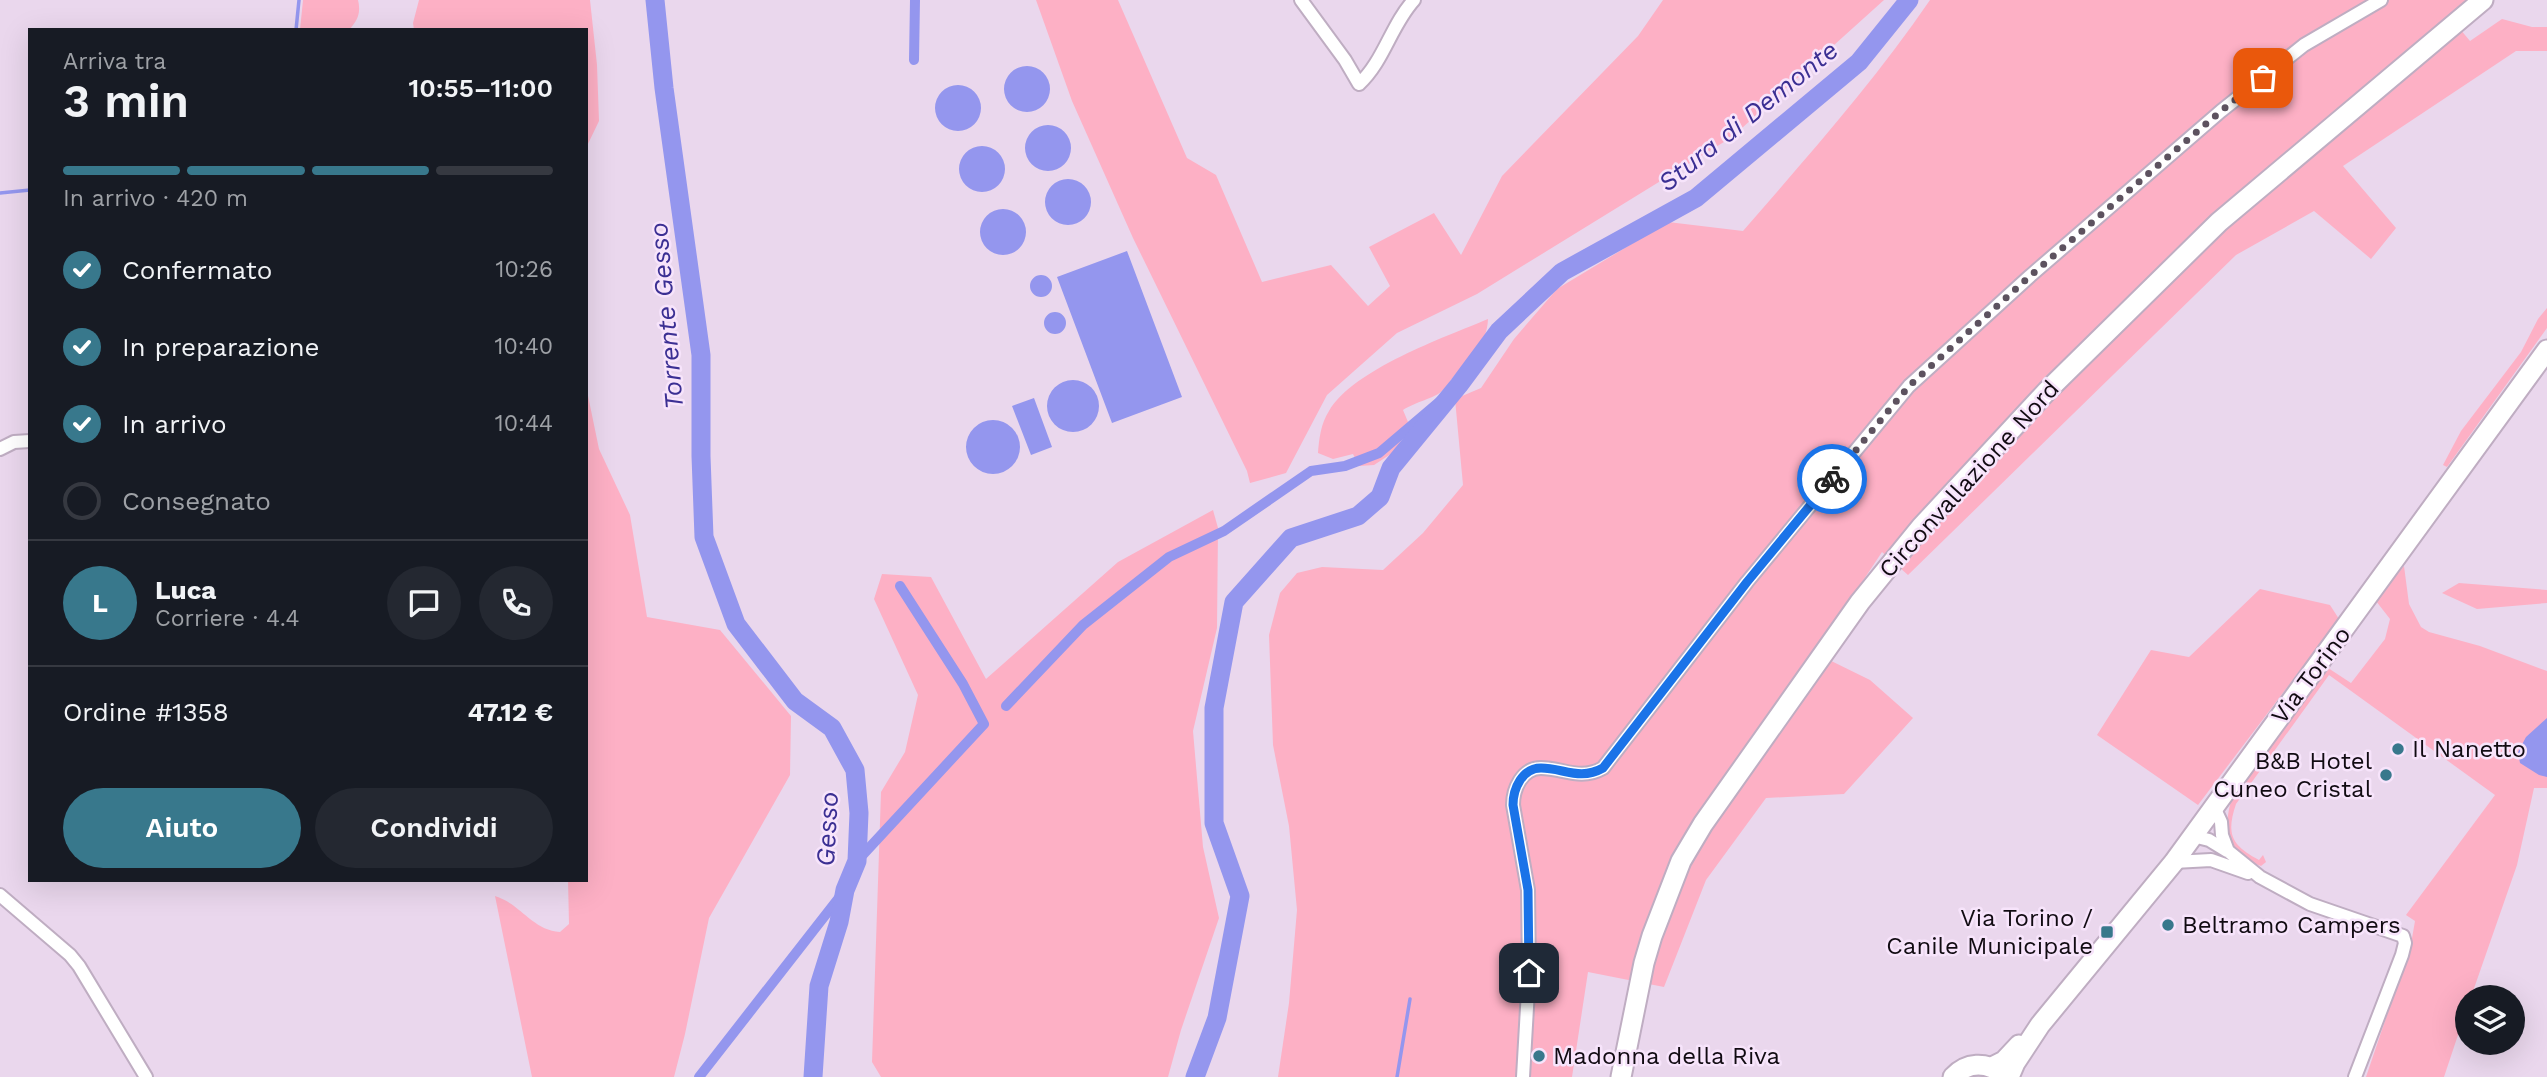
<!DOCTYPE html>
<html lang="it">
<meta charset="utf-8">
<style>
:root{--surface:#171b24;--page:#242831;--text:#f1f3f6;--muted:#9ea1a6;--line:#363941;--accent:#38788c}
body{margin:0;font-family:"Work Sans",sans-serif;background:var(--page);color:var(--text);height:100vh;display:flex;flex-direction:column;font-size:26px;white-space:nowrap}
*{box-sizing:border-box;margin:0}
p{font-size:23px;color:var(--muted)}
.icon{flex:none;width:38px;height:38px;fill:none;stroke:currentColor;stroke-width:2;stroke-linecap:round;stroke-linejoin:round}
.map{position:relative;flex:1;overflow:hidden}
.sheet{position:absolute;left:28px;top:28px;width:560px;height:854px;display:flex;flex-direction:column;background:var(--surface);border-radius:0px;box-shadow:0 7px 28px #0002}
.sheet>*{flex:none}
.controls{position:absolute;left:2455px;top:985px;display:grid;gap:14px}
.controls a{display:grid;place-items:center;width:70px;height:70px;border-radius:50%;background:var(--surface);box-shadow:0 7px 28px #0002;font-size:35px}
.pin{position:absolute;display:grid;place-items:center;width:60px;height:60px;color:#fff;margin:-30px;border-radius:14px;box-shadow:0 4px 10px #0006}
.courier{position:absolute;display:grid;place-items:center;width:70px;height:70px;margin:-35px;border:5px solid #1a73e8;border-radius:50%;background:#fff;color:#222;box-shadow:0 2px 9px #0007}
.headline em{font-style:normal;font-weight:600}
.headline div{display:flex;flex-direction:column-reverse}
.headline{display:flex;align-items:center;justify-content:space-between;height:119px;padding:0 35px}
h1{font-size:46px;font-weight:600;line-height:52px}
.bar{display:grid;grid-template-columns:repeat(4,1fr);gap:10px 7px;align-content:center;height:84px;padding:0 35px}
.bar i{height:9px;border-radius:5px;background:var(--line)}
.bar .selected{background:var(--accent)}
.bar p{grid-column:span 4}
.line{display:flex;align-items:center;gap:18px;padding:0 35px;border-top:2px solid var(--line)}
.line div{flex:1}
.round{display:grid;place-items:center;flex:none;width:74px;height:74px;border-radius:37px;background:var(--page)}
ol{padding:0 35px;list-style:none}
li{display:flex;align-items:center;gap:21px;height:77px}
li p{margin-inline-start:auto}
li .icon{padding:7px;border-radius:50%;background:var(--accent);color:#fff;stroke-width:4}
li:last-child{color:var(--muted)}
li i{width:38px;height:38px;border:4px solid var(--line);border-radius:50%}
.action{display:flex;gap:14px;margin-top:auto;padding:14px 35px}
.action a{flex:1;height:80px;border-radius:42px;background:var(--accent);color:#fff;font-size:28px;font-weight:600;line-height:80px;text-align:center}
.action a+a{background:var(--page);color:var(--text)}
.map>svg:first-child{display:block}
</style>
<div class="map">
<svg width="2547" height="1077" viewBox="0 0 2547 1077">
<rect width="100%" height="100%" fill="#ead7ed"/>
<!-- green -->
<path fill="#fdb0c5" d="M303,0H358C361,13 358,20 349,30H300Z
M419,0H590L597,65L599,121L586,148V30H414L413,23Z
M1036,0H1118L1187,158L1216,175L1262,282L1331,265L1368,306L1390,286L1369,247L1434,213L1461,255L1502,176L1638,36L1663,0H1884L1732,137L1477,294L1397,333L1327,395L1286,473L1250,483L1247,471L1133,238L1072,101Z
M1930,0H2494L2460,29L2470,41L2502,19L2532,27H2547V51H2516L2343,166L2396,228L2371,259L2314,211L2236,255L1908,575L1882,552L1815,653L1870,680L1913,718L1844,794L1766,798L1706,880L1664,987L1588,972L1572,1077H1278L1289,1003L1297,910L1289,826L1273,745L1269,635L1280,593L1297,573L1322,567L1383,570L1423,533L1463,485L1455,399L1481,388L1514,339L1557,289L1668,222L1743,231C1808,156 1874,82 1930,0Z
M2547,308V328L2447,467L2443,465L2461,431L2521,352L2538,319Z
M1488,319C1487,344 1471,356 1456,374C1451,379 1447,387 1442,391C1435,398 1415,402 1403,410L1408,422L1397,450L1374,465L1359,466L1353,454L1333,459L1318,453C1319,439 1321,423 1329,411C1354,369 1443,338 1488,319Z
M586,386L599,449L630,515L647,617L720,630L791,716L790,775L709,918L685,1034L674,1077H532L495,896C521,904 532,930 560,932L569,924L568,880H586Z
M1213,510L1218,528L1217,628L1193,731L1203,847L1219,918L1181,1030L1168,1077H881L872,1062L881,792L905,752L918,695L874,599L882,574L931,577L986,679L1118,562Z
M2404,566L2409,604L2421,627L2429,632L2480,646L2547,671V788H2534L2517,865L2471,997L2468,998L2467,1008L2444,1077H2366L2411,944L2415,921L2406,915L2495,795L2329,675L2236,804C2226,834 2231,845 2259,860L2263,855L2266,862L2261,866C2222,852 2223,825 2234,791L2325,666L2351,683L2385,639L2390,619L2376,601Z
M2459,583L2547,590V603L2477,609L2442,593Z
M2260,589L2330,605L2339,619L2198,805L2097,735L2151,650L2189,657Z"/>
<!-- water -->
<path fill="#9496ee" d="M1004 89a23 23 0 1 1 46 0a23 23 0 1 1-46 0Z
M935 108a23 23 0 1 1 46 0a23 23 0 1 1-46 0Z
M1025 148a23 23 0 1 1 46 0a23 23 0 1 1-46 0Z
M959 169a23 23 0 1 1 46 0a23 23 0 1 1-46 0Z
M1045 202a23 23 0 1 1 46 0a23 23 0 1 1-46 0Z
M980 232a23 23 0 1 1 46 0a23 23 0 1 1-46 0Z
M1127,251L1182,397L1112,423L1057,277Z
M1030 286a11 11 0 1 1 22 0a11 11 0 1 1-22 0Z
M1044 323a11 11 0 1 1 22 0a11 11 0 1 1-22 0Z
M1047 406a26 26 0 1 1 52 0a26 26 0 1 1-52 0Z
M1034,398L1052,447L1031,455L1012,406Z
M966 447a27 27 0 1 1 54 0a27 27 0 1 1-54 0Z
M2547,718V777L2539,775L2520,763L2518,752L2526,737Z"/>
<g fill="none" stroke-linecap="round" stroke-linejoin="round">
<!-- stream -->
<path stroke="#9496ee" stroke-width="3.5" d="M296,30L299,0
M0,193L30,190
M1397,1077L1410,999"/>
<!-- canal -->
<path stroke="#9496ee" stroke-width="10" d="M914,60L915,0
M1006,706L1083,625L1169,557L1224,531L1311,471L1345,466L1379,453L1459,385
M857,861L984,724L963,684L900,586
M699,1077L845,890"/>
<!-- river -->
<path stroke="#9496ee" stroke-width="19" d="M655,0L664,88L701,355V456L704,537L736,624L795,701L832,728L855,770L859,813L857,861L845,890L839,922L819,986L813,1077
M1195,1077L1217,1018L1240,896L1214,823V708L1234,602L1291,538L1358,516L1380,497L1391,468L1459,385L1499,331L1562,272L1696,198L1859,62L1909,0"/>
<defs>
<path id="street" d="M1301,0L1345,60L1359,84C1384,61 1391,25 1414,0
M0,449L14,442L30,441
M2214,807L2221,822L2222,835L2228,851L2260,877L2310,904L2403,936L2405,943L2402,955L2355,1077
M2193,836L2209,840L2227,851
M2174,862L2211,860L2248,873
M0,895L70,955L79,966L146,1077
M1523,1077L1529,973L1528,890L1513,805C1513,789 1522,768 1541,768C1563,768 1580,781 1603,768L1747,582L1909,386L2030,276L2221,111L2304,45L2381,0"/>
<path id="primary" d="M1992,1067L2004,1061L2019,1045
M1621,1077L1644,963L1652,936L1681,861L1703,824L1860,602L1921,527L2047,391L2219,222L2483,0
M1953,1077C1967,1062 1985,1062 2002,1073
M2009,1077L2015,1063L2040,1025L2174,862L2547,350"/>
</defs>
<!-- street casing -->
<use href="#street" stroke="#bfadc2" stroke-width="16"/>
<!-- primary casing -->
<use href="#primary" stroke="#bfadc2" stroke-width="23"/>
<!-- street -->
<use href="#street" stroke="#fff" stroke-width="12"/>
<!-- primary -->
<use href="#primary" stroke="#fff" stroke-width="19"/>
</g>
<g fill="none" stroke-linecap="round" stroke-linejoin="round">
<!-- done -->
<path stroke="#5d525f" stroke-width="7" stroke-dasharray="0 12.6" d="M1832,479L1909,386L2030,276L2221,111L2263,78"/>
<!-- route -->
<path stroke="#1a73e8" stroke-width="9" d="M1529,973L1528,890L1513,805C1513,789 1522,768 1541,768C1563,768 1580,781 1603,768L1747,582L1832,479"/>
</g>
<!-- markers -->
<g fill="#38788c" stroke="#f7e4fb" stroke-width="2.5">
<circle cx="2398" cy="749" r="7"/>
<circle cx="2386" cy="775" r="7"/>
<circle cx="2168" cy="925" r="7"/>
<rect x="2100" y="925" width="14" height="14" rx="3.5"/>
<circle cx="1539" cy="1056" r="7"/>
</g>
<g text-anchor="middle" stroke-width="5" stroke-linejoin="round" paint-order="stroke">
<!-- street labels -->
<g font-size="24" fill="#110b12" stroke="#f7e4fb">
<text transform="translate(1969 479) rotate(-48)" y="8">Circonvallazione Nord</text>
<text transform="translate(2311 675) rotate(-53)" y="8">Via Torino</text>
</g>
<!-- poi labels -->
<g font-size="24" fill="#110b12" stroke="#f7e4fb" text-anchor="start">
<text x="2412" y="757">Il Nanetto</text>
<text x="2372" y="769" text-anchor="end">B&amp;B Hotel<tspan x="2372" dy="28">Cuneo Cristal</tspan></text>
<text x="2093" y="926" text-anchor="end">Via Torino /<tspan x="2093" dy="28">Canile Municipale</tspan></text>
<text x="2182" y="933">Beltramo Campers</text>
<text x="1553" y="1064">Madonna della Riva</text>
</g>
<!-- water labels -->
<g font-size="26" font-style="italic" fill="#3b2f93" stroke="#f7e4fb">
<text transform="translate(1748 116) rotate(-39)" y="9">Stura di Demonte</text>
<text transform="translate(666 316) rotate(-95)" y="9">Torrente Gesso</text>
<text transform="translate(827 829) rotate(-87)" y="9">Gesso</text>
</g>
</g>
</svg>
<div class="controls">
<a><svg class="icon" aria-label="layers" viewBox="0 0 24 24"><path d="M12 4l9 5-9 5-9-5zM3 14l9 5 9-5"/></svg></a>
</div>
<div class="pin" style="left:2263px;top:78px;background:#ea580c"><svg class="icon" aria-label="bag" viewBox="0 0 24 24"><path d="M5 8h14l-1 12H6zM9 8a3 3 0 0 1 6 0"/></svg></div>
<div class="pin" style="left:1529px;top:973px;background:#1f2937"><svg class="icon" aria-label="home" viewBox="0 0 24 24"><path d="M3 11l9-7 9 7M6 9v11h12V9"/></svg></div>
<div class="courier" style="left:1832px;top:479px"><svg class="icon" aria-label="bike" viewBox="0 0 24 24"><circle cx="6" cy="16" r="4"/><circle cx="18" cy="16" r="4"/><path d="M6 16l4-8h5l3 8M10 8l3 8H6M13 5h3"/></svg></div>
<section class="sheet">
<div class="headline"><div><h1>3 min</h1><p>Arriva tra</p></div><em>10:55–11:00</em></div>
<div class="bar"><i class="selected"></i><i class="selected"></i><i class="selected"></i><i></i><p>In arrivo · 420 m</p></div>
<ol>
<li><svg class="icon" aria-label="check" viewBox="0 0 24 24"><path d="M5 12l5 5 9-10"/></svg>Confermato<p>10:26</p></li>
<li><svg class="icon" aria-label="check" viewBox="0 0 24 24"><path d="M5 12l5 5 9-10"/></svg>In preparazione<p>10:40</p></li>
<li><svg class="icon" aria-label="check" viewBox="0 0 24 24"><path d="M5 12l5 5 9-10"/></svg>In arrivo<p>10:44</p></li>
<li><i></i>Consegnato</li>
</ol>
<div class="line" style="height:126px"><b class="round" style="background:var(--accent);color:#fff">L</b><div><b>Luca</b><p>Corriere · 4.4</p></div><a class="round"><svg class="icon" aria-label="chat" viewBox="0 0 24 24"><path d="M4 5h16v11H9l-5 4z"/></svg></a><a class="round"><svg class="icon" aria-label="phone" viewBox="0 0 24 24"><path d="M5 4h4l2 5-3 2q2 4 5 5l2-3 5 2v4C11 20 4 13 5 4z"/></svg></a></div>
<div class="line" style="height:91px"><div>Ordine #1358</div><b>47.12 €</b></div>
<div class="action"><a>Aiuto</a><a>Condividi</a></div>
</section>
</div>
